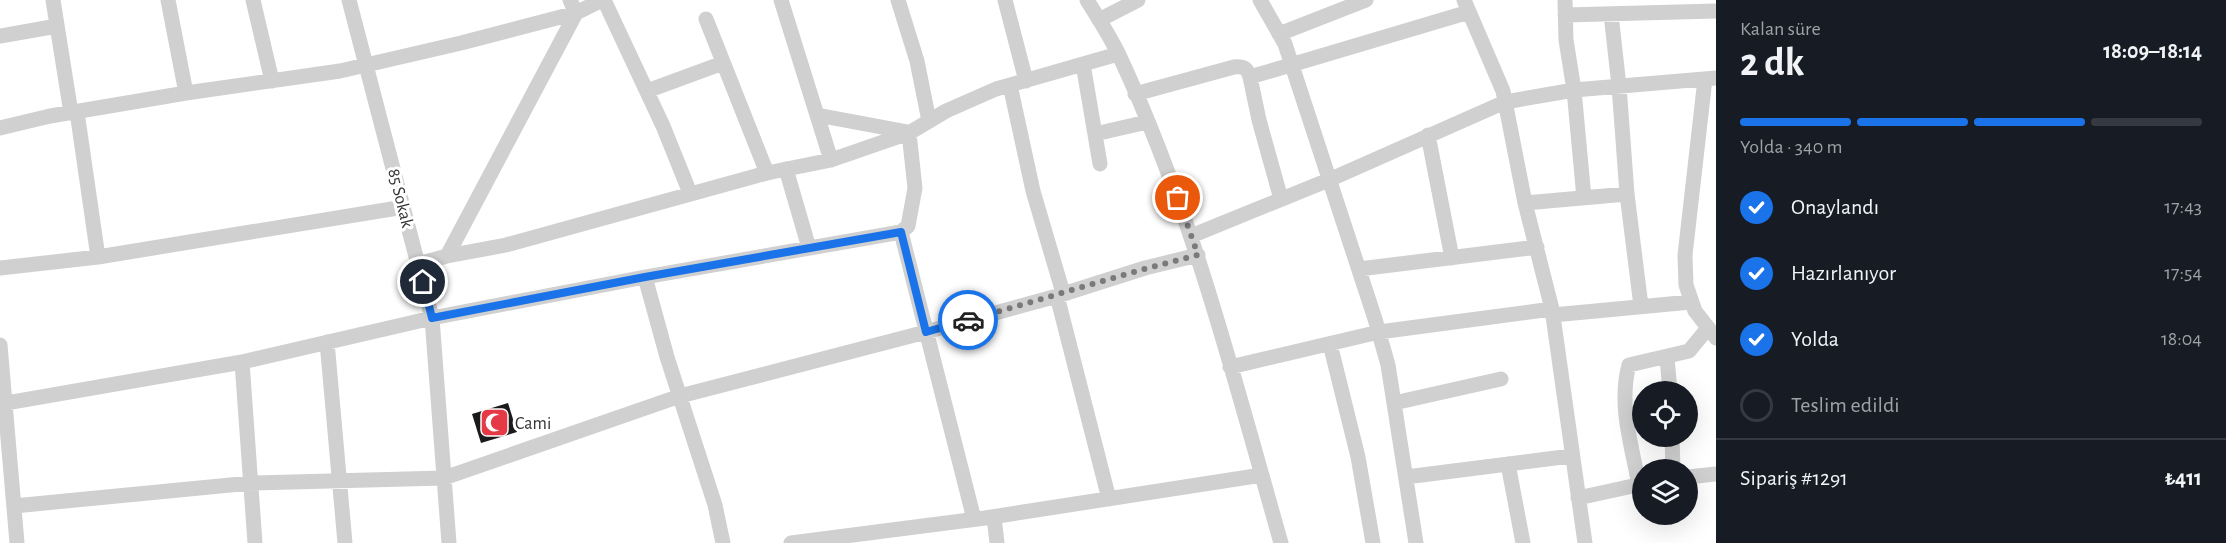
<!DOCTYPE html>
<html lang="tr">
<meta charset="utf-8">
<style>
:root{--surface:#171b24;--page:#20242c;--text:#f1f3f6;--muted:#9ea1a6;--line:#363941;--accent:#1a73e8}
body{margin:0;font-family:"Alegreya Sans",sans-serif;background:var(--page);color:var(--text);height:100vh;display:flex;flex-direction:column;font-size:22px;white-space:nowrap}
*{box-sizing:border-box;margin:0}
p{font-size:20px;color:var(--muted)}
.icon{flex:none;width:33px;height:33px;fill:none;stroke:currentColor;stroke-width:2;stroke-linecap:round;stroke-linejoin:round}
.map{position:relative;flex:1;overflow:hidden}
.sheet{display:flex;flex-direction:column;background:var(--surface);width:510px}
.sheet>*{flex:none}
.fabs{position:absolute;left:1632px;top:381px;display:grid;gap:12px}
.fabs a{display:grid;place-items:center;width:66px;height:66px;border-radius:50%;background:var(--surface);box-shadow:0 6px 24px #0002;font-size:30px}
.pin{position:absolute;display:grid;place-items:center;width:51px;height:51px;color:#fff;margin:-26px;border:3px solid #fff;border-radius:50%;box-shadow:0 2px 6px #0007}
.courier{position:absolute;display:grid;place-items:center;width:60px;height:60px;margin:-30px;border:4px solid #1a73e8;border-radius:50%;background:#fff;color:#222;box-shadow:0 2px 8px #0007}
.headline em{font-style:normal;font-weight:700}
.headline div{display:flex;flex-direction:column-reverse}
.headline{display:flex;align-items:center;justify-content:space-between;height:102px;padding:0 24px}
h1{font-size:39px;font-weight:700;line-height:45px}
.bar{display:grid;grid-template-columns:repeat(4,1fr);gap:9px 6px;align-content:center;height:72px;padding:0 24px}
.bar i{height:8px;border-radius:4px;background:var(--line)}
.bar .selected{background:var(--accent)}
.bar p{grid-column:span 4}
.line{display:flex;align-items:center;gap:15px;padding:0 24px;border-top:2px solid var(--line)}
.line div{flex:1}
ol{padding:0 24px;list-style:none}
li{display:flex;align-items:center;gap:18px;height:66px}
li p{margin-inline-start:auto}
li .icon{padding:6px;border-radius:50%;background:var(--accent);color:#fff;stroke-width:4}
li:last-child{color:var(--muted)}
li i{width:33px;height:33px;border:3px solid var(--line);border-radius:50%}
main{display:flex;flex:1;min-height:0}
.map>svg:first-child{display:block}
</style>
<main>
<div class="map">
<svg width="1716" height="543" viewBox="0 0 1716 543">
<rect width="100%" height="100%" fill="#fff"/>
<!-- building -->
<path fill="#1a1a1a" d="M508,403L517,432L481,443L472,414Z"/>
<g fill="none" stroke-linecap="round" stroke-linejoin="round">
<!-- street -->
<path stroke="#d0d0d0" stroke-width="15" d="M53,0L71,113
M168,0L186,93
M253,0L272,81
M349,0L432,318L449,543
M604,0L663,126L690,193
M781,0L831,160
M898,0L917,61L929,121
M1005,0L1026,81
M1087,0C1098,18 1110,36 1119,55C1192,211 1234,378 1281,543
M1260,0L1285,44L1375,319L1388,365L1416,543
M1464,0L1503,91L1525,203L1552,309L1585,543
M1565,0L1566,40L1574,90L1584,198
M1611,14L1619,86L1627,194L1641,306
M1565,15L1716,11
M706,19L767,173
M1099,20L1138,0
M1279,34L1366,0
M0,36L57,26
M1083,64L1100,164
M1250,77L1259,120L1281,199
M1705,79L1685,255L1686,285L1695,311L1716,338
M1010,85L1033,191L1063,293
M647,91L723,63
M1135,94L1234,67C1244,66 1247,68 1250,77L1469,12
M77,112L98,257
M817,115L908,132
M0,128L50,116L186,93L340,71L461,43L576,13L602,0
M1095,134L1147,122
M1428,135L1452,258
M786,169L809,248
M1525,203L1627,194
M901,232L974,519
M1191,236L1331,179L1505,102L1574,90L1716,78
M447,256L506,245L767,173L831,160L909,133
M418,264L447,256L576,13L570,0
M0,268L98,257L404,207
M1359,269L1537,247
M645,277L667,357L715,505L723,543
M1057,296L1109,499
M1553,315L1691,302
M327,342L345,543
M1330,344L1358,457L1373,543
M0,345L17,543
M1667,357L1670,392
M242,362L255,543
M1230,367L1379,332L1552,309
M1394,403L1501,379
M0,404L242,362L432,318L645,277L901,232L908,226L915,188L909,133L946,111L996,89L1118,54
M1672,436L1673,470
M1508,464L1523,543
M1406,477L1571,456
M1688,477L1716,474
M1639,485C1632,447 1618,404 1629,365L1689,351L1708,328
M1578,498L1642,484
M14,506L251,483L444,478L680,396L926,332L1057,296L1145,268L1198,255
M994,517L997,543
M791,543L985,518L1262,475"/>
</g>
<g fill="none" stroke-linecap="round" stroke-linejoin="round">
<!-- done -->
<path stroke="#7a7a7a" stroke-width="6" stroke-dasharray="0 10.8" d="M968,320C1045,299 1121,274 1198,255L1178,198"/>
<!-- route -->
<path stroke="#1a73e8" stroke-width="8" d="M423,282L432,318L645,277L901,232L926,332L968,320"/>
</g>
<!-- icons -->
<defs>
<symbol id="mosque-square" viewBox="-11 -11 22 22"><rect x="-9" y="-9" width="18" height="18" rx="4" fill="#e63946" stroke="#fff"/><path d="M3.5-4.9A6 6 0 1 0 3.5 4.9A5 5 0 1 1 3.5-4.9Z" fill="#fff"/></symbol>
</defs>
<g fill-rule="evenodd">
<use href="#mosque-square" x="478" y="406" width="33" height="33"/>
</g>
<g text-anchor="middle" stroke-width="6" stroke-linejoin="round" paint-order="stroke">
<!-- street labels -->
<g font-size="18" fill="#333" stroke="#fff">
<text transform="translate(401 198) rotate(76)" y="6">85 Sokak</text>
</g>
<!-- poi labels -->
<g font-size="18" fill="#333" stroke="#fff" text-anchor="start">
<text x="515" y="429">Cami</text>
</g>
</g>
</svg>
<div class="fabs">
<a><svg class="icon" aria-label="locate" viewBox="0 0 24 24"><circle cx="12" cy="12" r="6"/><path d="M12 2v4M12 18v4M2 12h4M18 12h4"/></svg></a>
<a><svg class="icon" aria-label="layers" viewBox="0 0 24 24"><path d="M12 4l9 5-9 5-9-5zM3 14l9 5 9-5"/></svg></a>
</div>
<div class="pin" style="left:1178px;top:198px;background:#ea580c"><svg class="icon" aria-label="bag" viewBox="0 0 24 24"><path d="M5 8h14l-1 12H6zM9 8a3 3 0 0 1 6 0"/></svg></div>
<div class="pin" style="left:423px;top:282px;background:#1f2937"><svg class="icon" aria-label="home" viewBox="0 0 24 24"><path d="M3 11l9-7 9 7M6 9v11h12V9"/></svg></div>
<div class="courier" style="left:968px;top:320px"><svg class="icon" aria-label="car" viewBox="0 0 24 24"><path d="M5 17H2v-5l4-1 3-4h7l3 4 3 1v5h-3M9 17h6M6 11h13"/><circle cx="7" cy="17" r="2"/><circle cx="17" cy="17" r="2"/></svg></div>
</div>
<section class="sheet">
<div class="headline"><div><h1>2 dk</h1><p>Kalan süre</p></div><em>18:09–18:14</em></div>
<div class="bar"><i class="selected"></i><i class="selected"></i><i class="selected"></i><i></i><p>Yolda · 340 m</p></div>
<ol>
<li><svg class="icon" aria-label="check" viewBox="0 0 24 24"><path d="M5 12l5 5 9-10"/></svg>Onaylandı<p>17:43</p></li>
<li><svg class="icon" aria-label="check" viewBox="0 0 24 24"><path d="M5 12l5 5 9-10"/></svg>Hazırlanıyor<p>17:54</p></li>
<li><svg class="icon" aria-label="check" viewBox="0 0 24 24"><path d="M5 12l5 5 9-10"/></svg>Yolda<p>18:04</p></li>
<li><i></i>Teslim edildi</li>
</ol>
<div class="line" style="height:78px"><div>Sipariş #1291</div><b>₺411</b></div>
</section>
</main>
